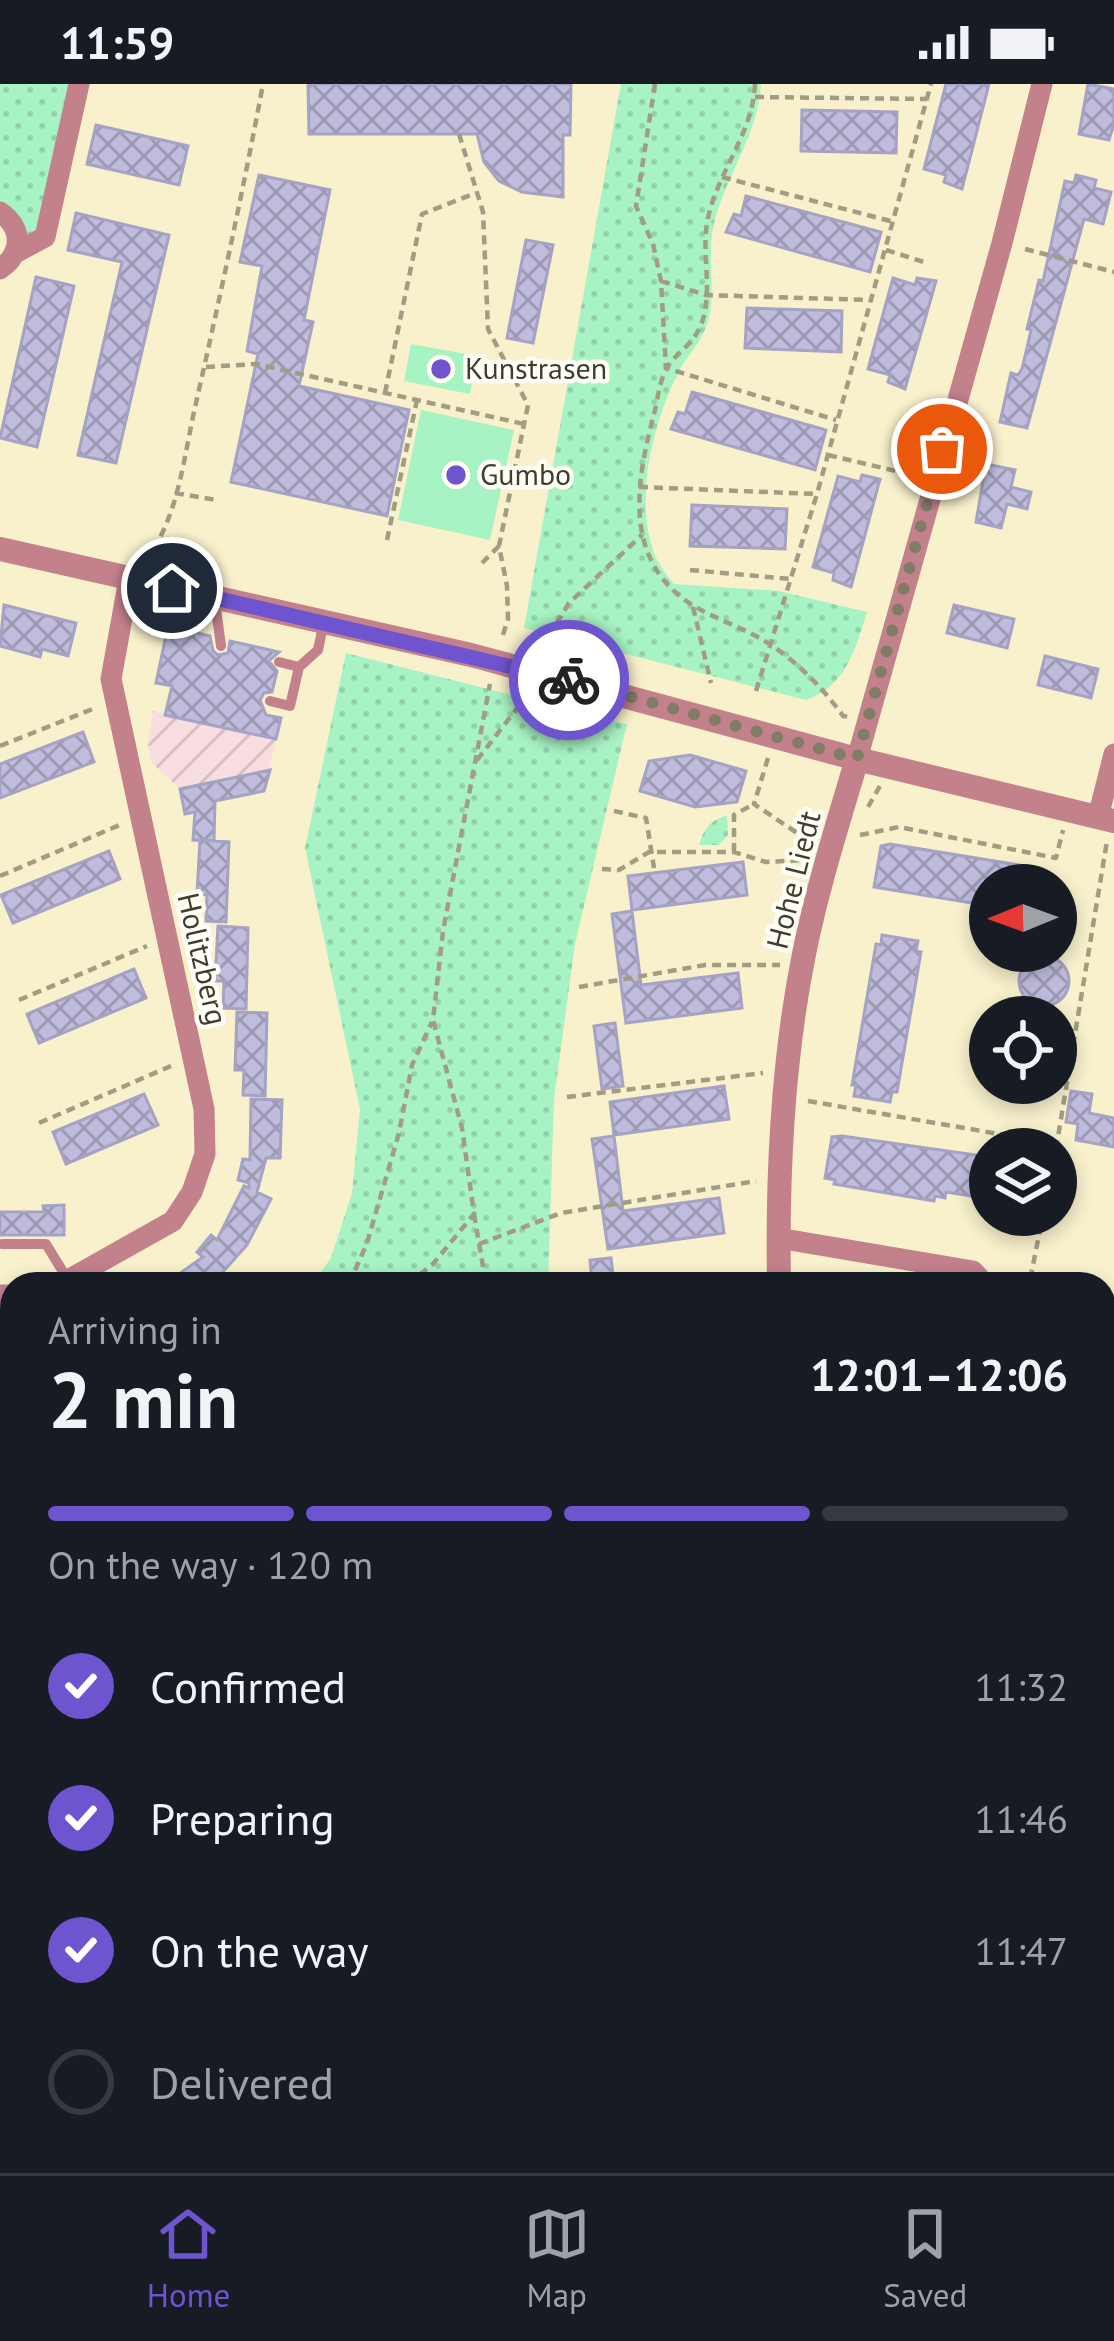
<!DOCTYPE html>
<meta charset="utf-8">
<style>
:root{--surface:#171b24;--page:#20242c;--text:#f1f3f6;--muted:#9ea1a6;--line:#363941;--accent:#6e54ce}
body{margin:0;font-family:"PT Sans",sans-serif;background:var(--page);color:var(--text);height:100vh;display:flex;flex-direction:column;font-size:45px;white-space:nowrap}
*{box-sizing:border-box;margin:0}
p{font-size:39px;color:var(--muted)}
.icon{flex:none;width:66px;height:66px;fill:none;stroke:currentColor;stroke-width:2;stroke-linecap:round;stroke-linejoin:round}
.map{position:relative;flex:1;overflow:hidden}
.sheet{position:absolute;left:0px;top:1188px;width:1116px;height:903px;display:flex;flex-direction:column;background:var(--surface);border-radius:36px 36px 0 0;box-shadow:0 6px 18px #0003}
.sheet>*{flex:none}
.needle{width:78px;rotate:269deg}
.fabs{position:absolute;left:969px;top:780px;display:grid;gap:24px}
.fabs a{display:grid;place-items:center;width:108px;height:108px;border-radius:50%;background:var(--surface);box-shadow:0 6px 18px #0003;font-size:60px}
.pin{position:absolute;display:grid;place-items:center;width:102px;height:102px;color:#fff;margin:-51px;border:6px solid #fff;border-radius:50%;box-shadow:0 3px 12px #0007}
.courier{position:absolute;display:grid;place-items:center;width:120px;height:120px;margin:-60px;border:9px solid #6e54ce;border-radius:50%;background:#fff;color:#222;box-shadow:0 3px 15px #0007}
.head em{font-style:normal;font-weight:600}
.head div{display:flex;flex-direction:column-reverse}
.head{display:flex;align-items:center;justify-content:space-between;height:204px;padding:0 48px}
h1{font-size:78px;font-weight:600;line-height:90px}
.bar{display:grid;grid-template-columns:repeat(4,1fr);gap:18px 12px;align-content:center;height:144px;padding:0 48px}
.bar i{height:15px;border-radius:9px;background:var(--line)}
.bar .active{background:var(--accent)}
.bar p{grid-column:span 4}
ol{padding:0 48px;list-style:none}
li{display:flex;align-items:center;gap:36px;height:132px}
li p{margin-inline-start:auto}
li .icon{padding:12px;border-radius:50%;background:var(--accent);color:#fff;stroke-width:4}
li:last-child{color:var(--muted)}
li i{width:66px;height:66px;border:6px solid var(--line);border-radius:50%}
.status{display:flex;justify-content:space-between;align-items:center;height:84px;padding:0 60px;background:var(--surface);direction:ltr}
.status svg{height:33px;fill:currentColor}
.tabs{display:flex;justify-content:space-around;align-items:center;height:168px;border-top:3px solid var(--line);background:var(--surface);font-size:33px;color:var(--muted)}
.tabs a{display:grid;justify-items:center;gap:6px}
.tabs .active{color:var(--accent)}
.map>svg:first-child{display:block}
</style>
<div class="status"><b>11:59</b><svg viewBox="0 0 49 12"><path d="M0 12V9h3v3zM5 12V6h3v6zM10 12V3h3v9zM15 12V0h3v12zM26 1h20v11H26zM47 4h2v5h-2z"/></svg></div>
<div class="map">
<svg width="1114" height="2089" viewBox="0 0 1114 2089">
<defs>
<pattern id="industrial-furrows" width="10" height="10" patternUnits="userSpaceOnUse" patternTransform="scale(3)"><rect width="10" height="10" fill="#f9dee1"/><path d="M-1 1l2-2M0 10L10 0M9 11l2-2" fill="none" stroke="#d6bfc1"/></pattern>
<pattern id="grass-dots" width="8" height="8" patternUnits="userSpaceOnUse" patternTransform="scale(3)"><rect width="8" height="8" fill="#a8f3c4"/><path d="M2 2h.1M6 6h.1" fill="none" stroke="#92d1a9" stroke-width="1.8" stroke-linecap="round"/></pattern>
<pattern id="forest-firs" width="22" height="20" patternUnits="userSpaceOnUse" patternTransform="scale(3)"><rect width="22" height="20" fill="#a8f3c4"/><path d="M5 1l3.5 6h-7zM16 11l3.5 6h-7z" fill="#92d1a9"/></pattern>
<pattern id="water-waves" width="16" height="10" patternUnits="userSpaceOnUse" patternTransform="scale(3)"><rect width="16" height="10" fill="#2bcad7"/><path d="M0 5q4-4 8 0t8 0" fill="none" stroke="#26a5af"/></pattern>
<pattern id="building-cross-hatch" width="8" height="8" patternUnits="userSpaceOnUse" patternTransform="scale(3)"><rect width="8" height="8" fill="#bfbcde"/><path d="M0 0l8 8M0 8l8-8" fill="none" stroke="#9d9ab4"/></pattern>
</defs>
<rect width="100%" height="100%" fill="#f8f1cc"/>
<!-- industrial -->
<path fill="url(#industrial-furrows)" d="M153,627L276,655L269,685L180,705L151,678L148,659Z"/>
<!-- grass -->
<path fill="url(#grass-dots)" d="M0,0H70L38,147L22,159L0,125Z
M621,0H761C759,49 725,92 714,140C705,176 720,215 703,250C696,264 685,275 678,289C653,340 634,413 654,469C658,480 667,491 674,500L779,507L867,528C855,566 846,602 806,616L524,544Z
M346,569L627,640L575,860L554,1015L548,1200H312L331,1174L352,1109L360,1025L305,764Z
M727,731L728,751L719,761H699C705,743 710,737 727,731Z
M0,1352H12V1519L0,1518Z
M1114,1886V1995L1104,1999V1889Z
M230,2079H862L827,2089H191Z"/>
<!-- forest -->
<path fill="url(#forest-firs)" d="M0,1433H12V1534L0,1533Z
M424,2079H818L785,2089H389Z"/>
<!-- pitch -->
<path fill="#a8f3c4" d="M411,260L477,272L470,310L404,297Z
M421,326L514,346L490,456L398,436Z
M0,1518L12,1519V2079H230L191,2089H0Z"/>
<!-- water -->
<path fill="url(#water-waves)" stroke="#31a0a4" stroke-width="3" d="M12,1870V2044L0,2047V1873Z"/>
<g fill="none" stroke-linecap="round" stroke-linejoin="round">
<!-- stream -->
<path stroke="#31a0a4" stroke-width="8" d="M1104,1900L1114,1898
M547,2089L599,2079"/>
</g>
<!-- building -->
<path fill="url(#building-cross-hatch)" stroke="#a5a2c4" stroke-width="3" d="M308,0H571L570,51H563V113L522,108L499,97L484,78L477,50H309Z
M946,0H989L962,105L944,98L946,91L924,85Z
M1088,0L1114,5V40L1109,56L1079,50Z
M802,26L897,28L896,69L801,67Z
M96,41L188,62L179,101L87,80Z
M259,91L330,106L304,236L313,238L299,302L409,326L387,432L231,398L258,270L247,267L262,182L240,178Z
M1076,91L1096,96L1094,104L1111,108L1103,140L1084,135L1027,344L1000,338L1011,289L1018,291L1022,285L1031,246L1027,245L1039,196L1043,197L1065,97L1074,99Z
M746,112L881,148L870,188L726,148L734,130L741,132Z
M76,129L169,151L116,379L78,371L122,178L68,166Z
M526,156L553,161L533,259L507,254Z
M36,193L74,202L37,363L0,354Z
M893,194L915,201L917,194L936,197L905,305L888,298L890,291L868,285Z
M747,224L842,227L841,268L745,264Z
M692,308L826,346L815,386L671,345L678,328L685,330Z
M986,380L1015,386L1011,403L1031,408L1027,425L1007,420L1001,444L976,438Z
M862,391L880,395L851,503L833,496L834,489L813,483L838,392L860,398Z
M692,421L787,425L785,465L690,462Z
M4,521L76,539L68,572L42,565L40,573L0,562Z
M954,521L1014,535L1007,564L947,549Z
M168,542L210,552L213,567L218,571L228,569L230,557L279,568L269,577L277,587L272,608L264,609L260,616L266,631L281,634L276,655L165,631L172,602L156,599Z
M1045,572L1098,585L1091,614L1038,601Z
M83,648L94,678L0,714V680Z
M690,671L746,687L737,718L695,723L640,707L649,677Z
M270,686L264,707L215,717L214,757L193,756L195,728L185,730L180,705Z
M200,756L229,758L226,838L206,837L207,811L197,810Z
M890,760L1031,783L1028,801H990V819L984,821L874,803L881,762Z
M109,767L120,795L13,839L1,811Z
M743,778L747,811L632,826L628,792Z
M632,827L641,901L738,889L742,924L626,939L612,830Z
M218,842L248,844L246,925L223,924L224,897H215Z
M882,851L918,857L916,867L921,868L897,1008H892L890,1018L854,1012L856,1001H852L876,860L881,861Z
M1019 897a25 25 0 1 1 50 0a25 25 0 1 1-50 0Z
M134,885L146,914L39,959L27,930Z
M237,928L267,929L265,1012L243,1011L244,986H235Z
M615,939L623,1002L602,1005L594,942Z
M724,1002L729,1035L614,1051L610,1018Z
M1071,1007L1092,1010L1089,1029L1114,1034V1063L1076,1056L1078,1040L1066,1038Z
M144,1010L158,1041L66,1080L53,1048Z
M251,1015L282,1016L280,1074H266L257,1108L271,1115L247,1161L212,1200H165L203,1173L197,1168L211,1151L217,1156L244,1102L249,1104V1099L238,1096L243,1075L250,1076Z
M614,1052L623,1127L719,1114L724,1149L608,1165L592,1055Z
M842,1052L990,1073V1115L946,1108L945,1114L935,1112L934,1117L834,1100L835,1096L825,1094L832,1053Z
M64,1121V1151H0V1128H44L43,1122Z
M611,1174L614,1200H592L590,1176Z"/>
<g fill="none" stroke-linecap="round" stroke-linejoin="round">
<!-- path -->
<path stroke="#a19c82" stroke-width="4.5" stroke-dasharray="9 6" stroke-linecap="butt" d="M655,0L636,122L653,160L661,197L666,284L836,336
M755,0C753,53 711,95 706,147C703,179 714,218 698,247C691,261 676,270 668,282C660,294 658,313 655,326C641,379 625,448 663,495C691,531 735,537 771,561C799,580 824,605 843,632L850,633
M755,13L927,15
M459,50L483,128L488,245L528,321L499,462L507,502L508,535L502,554
M722,93L894,138
M1025,165L1114,188
M886,166L924,178
M661,197L706,211L869,216
M206,283L256,280L524,340
M385,309L422,130L476,109
M828,371L917,392
M639,403L817,410
M175,409L216,416
M387,456L417,316
M144,477C179,437 184,369 196,319C220,213 243,107 263,0
M482,479L499,462
M690,486L791,495
M693,523L711,599
M541,565L569,519L642,451
M756,607L817,410L931,0
M0,662L95,624
M768,674L754,720L809,757
M477,676L529,609
M868,723L880,702
M614,727L646,734L654,784
M860,751L899,743L1056,774L1063,746
M734,768V731L754,720
M602,785L619,786L649,768H734L766,778L804,776
M0,792L122,740
M579,903L705,881H780
M19,916L147,862
M567,1013L763,989
M808,1017L1057,1060
M39,1039L171,982
M1056,1065L1107,757
M474,1130L486,1200
M479,1160L561,1129L756,1097
M1002,1191L1030,1196L1043,1131
M349,1200L367,1159L399,1049L412,981L432,938
M408,1200L433,1180L474,1130L462,1044L433,936L443,847L490,600
M0,1425H12
M0,1786L12,1782
M0,1869L12,1866
M0,2052L12,2048
M247,2089L283,2079"/>
<!-- service -->
<path stroke="#c3818c" stroke-width="10" d="M215,517L221,562
M279,578L299,583
M270,617L290,622L299,583L318,566L324,537
M2,1160H46L68,1196"/>
<!-- minor -->
<path stroke="#c3818c" stroke-width="21" d="M0,128C23,144 23,169 0,185
M17,168L45,153L79,0
M857,675L1002,159L1042,0
M1098,733L1114,670
M778,1154L973,1187L985,1200
M61,1200L173,1137L192,1108L205,1070L204,1025L111,595L129,495
M0,1211H12
M1104,1254L1114,1256
M1104,1462L1114,1463
M1104,1698L1114,1699"/>
<!-- tertiary -->
<path stroke="#c3818c" stroke-width="24" d="M0,465L471,571L857,675L1114,737
M779,1200C777,1089 782,979 804,870C817,805 838,739 857,675
M981,2079L984,2089"/>
<defs>
<path id="rail" d="M1104,2046L1114,2044
M947,2089L983,2079
M988,2089L1023,2079"/>
</defs>
<!-- rail casing -->
<use href="#rail" stroke="#6d6a55" stroke-width="12"/>
<!-- rail -->
<use href="#rail" stroke="#fefdf6" stroke-width="8" stroke-dasharray="22" stroke-linecap="butt"/>
</g>
<g fill="none" stroke-linecap="round" stroke-linejoin="round">
<!-- done -->
<path stroke="#807c65" stroke-width="12" stroke-dasharray="0 21.6" d="M569,596L857,675L942,365"/>
<!-- route -->
<path stroke="#6e54ce" stroke-width="15" d="M172,504L569,596"/>
</g>
<!-- markers -->
<g fill="#6e54ce" stroke="#fefdf6" stroke-width="4.5">
<circle cx="441" cy="285" r="12"/>
<circle cx="456" cy="391" r="12"/>
</g>
<g text-anchor="middle" stroke-width="9" stroke-linejoin="round" paint-order="stroke">
<!-- poi labels -->
<g font-size="30" fill="#3f3d2e" stroke="#fefdf6" text-anchor="start">
<text x="465" y="295">Kunstrasen</text>
<text x="480" y="401">Gumbo</text>
</g>
<!-- street labels -->
<g font-size="30" fill="#3f3d2e" stroke="#fefdf6">
<text transform="translate(794 796) rotate(-76)" y="10">Hohe Liedt</text>
<text transform="translate(202 875) rotate(77)" y="10">Holitzberg</text>
</g>
</g>
</svg>
<div class="fabs">
<a><svg class="needle" viewBox="-14 -14 28 28"><path d="M0-13l5 13h-10z" fill="#e53935"/><path d="M0 13l5-13h-10z" fill="#9ea1a6"/></svg></a>
<a><svg class="icon" aria-label="locate" viewBox="0 0 24 24"><circle cx="12" cy="12" r="6"/><path d="M12 2v4M12 18v4M2 12h4M18 12h4"/></svg></a>
<a><svg class="icon" aria-label="layers" viewBox="0 0 24 24"><path d="M12 4l9 5-9 5-9-5zM3 14l9 5 9-5"/></svg></a>
</div>
<div class="pin" style="left:942px;top:365px;background:#ea580c"><svg class="icon" aria-label="bag" viewBox="0 0 24 24"><path d="M5 8h14l-1 12H6zM9 8a3 3 0 0 1 6 0"/></svg></div>
<div class="pin" style="left:172px;top:504px;background:#1f2937"><svg class="icon" aria-label="home" viewBox="0 0 24 24"><path d="M3 11l9-7 9 7M6 9v11h12V9"/></svg></div>
<div class="courier" style="left:569px;top:596px"><svg class="icon" aria-label="bike" viewBox="0 0 24 24"><circle cx="6" cy="16" r="4"/><circle cx="18" cy="16" r="4"/><path d="M6 16l4-8h5l3 8M10 8l3 8H6M13 5h3"/></svg></div>
<section class="sheet">
<div class="head"><div><h1>2 min</h1><p>Arriving in</p></div><em>12:01–12:06</em></div>
<div class="bar"><i class="active"></i><i class="active"></i><i class="active"></i><i></i><p>On the way · 120 m</p></div>
<ol>
<li><svg class="icon" aria-label="check" viewBox="0 0 24 24"><path d="M5 12l5 5 9-10"/></svg>Confirmed<p>11:32</p></li>
<li><svg class="icon" aria-label="check" viewBox="0 0 24 24"><path d="M5 12l5 5 9-10"/></svg>Preparing<p>11:46</p></li>
<li><svg class="icon" aria-label="check" viewBox="0 0 24 24"><path d="M5 12l5 5 9-10"/></svg>On the way<p>11:47</p></li>
<li><i></i>Delivered</li>
</ol>
</section>
</div>
<nav class="tabs">
<a class="active"><svg class="icon" aria-label="home" viewBox="0 0 24 24"><path d="M3 11l9-7 9 7M6 9v11h12V9"/></svg>Home</a>
<a><svg class="icon" aria-label="map" viewBox="0 0 24 24"><path d="M3 6l6-2 6 2 6-2v14l-6 2-6-2-6 2zM9 4v14M15 6v14"/></svg>Map</a>
<a><svg class="icon" aria-label="saved" viewBox="0 0 24 24"><path d="M7 4h10v16l-5-4-5 4z"/></svg>Saved</a>
</nav>
